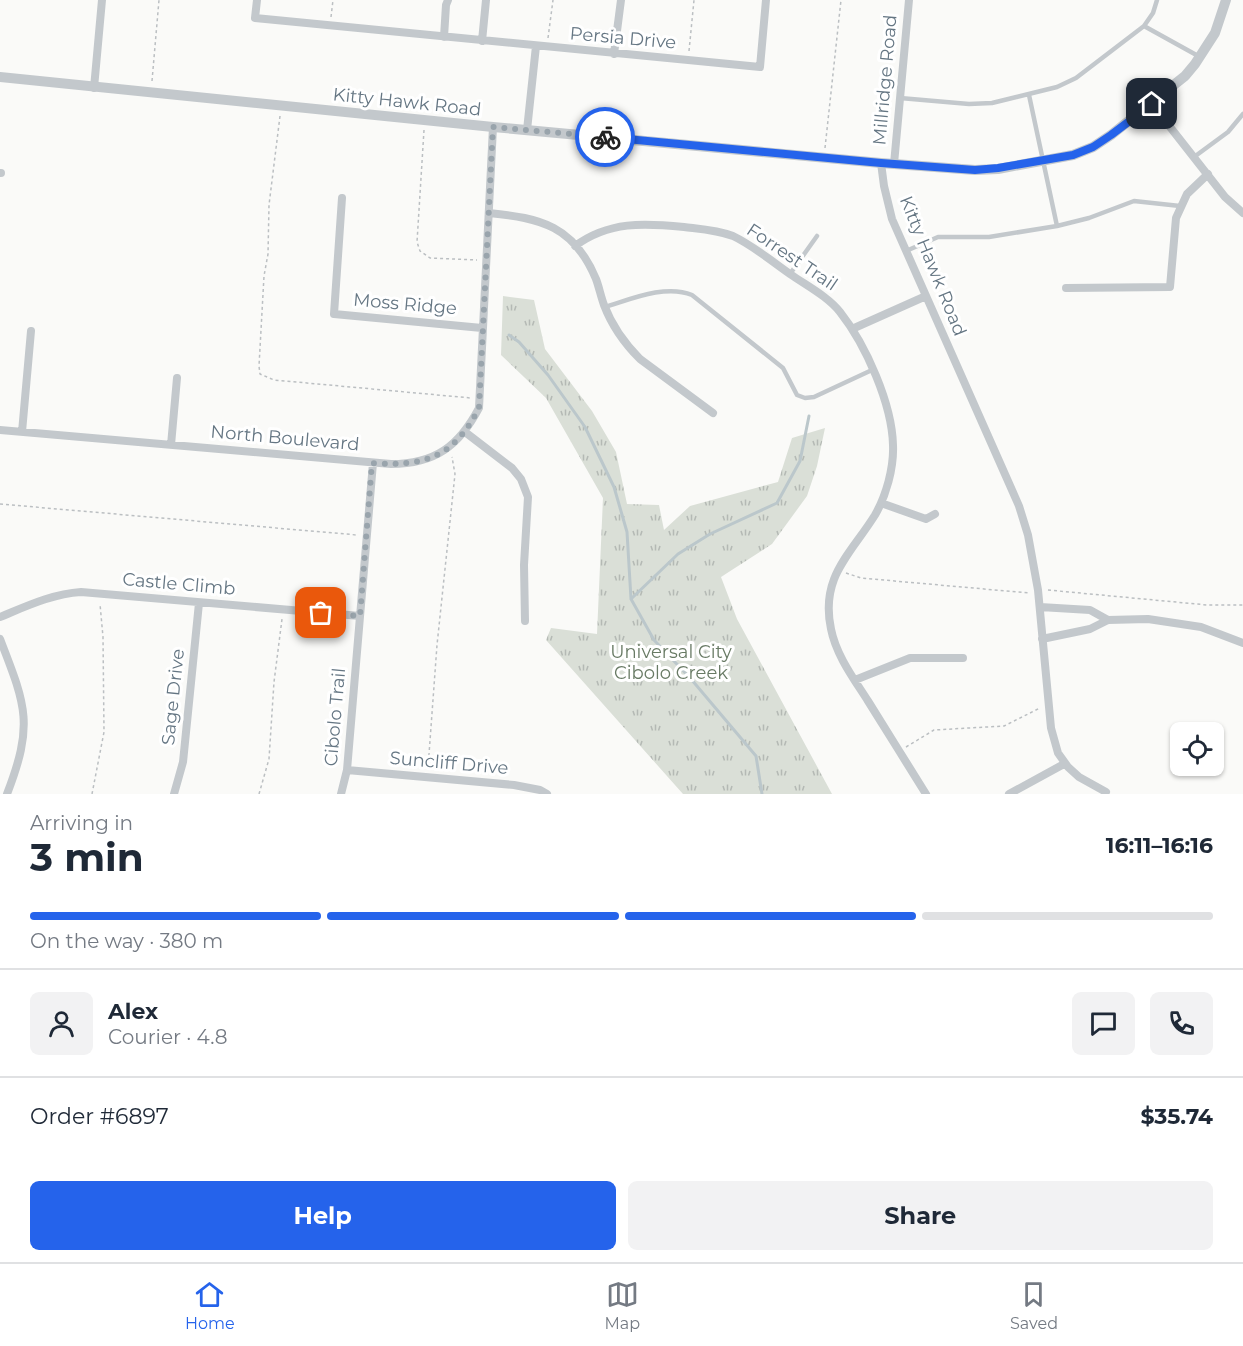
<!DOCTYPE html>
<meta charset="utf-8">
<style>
:root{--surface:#fff;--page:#f2f2f3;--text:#1f2937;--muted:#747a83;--line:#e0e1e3;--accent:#2563eb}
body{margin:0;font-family:Montserrat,sans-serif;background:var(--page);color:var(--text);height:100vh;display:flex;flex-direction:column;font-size:22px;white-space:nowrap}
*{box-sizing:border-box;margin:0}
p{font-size:20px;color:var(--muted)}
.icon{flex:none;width:33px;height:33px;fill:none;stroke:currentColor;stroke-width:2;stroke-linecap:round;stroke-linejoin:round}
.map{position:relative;height:794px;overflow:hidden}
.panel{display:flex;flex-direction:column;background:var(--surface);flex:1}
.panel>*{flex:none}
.fabs{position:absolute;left:1170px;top:722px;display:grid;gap:12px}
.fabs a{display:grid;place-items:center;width:54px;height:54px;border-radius:9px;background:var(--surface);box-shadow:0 2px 4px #0004;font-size:30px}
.pin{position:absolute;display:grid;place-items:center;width:51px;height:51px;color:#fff;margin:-26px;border-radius:12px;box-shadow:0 3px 9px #0006}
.courier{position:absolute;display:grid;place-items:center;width:60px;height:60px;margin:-30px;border:4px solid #2563eb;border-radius:50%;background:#fff;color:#222;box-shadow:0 2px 8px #0007}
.head em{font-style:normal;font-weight:700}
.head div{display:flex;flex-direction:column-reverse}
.head{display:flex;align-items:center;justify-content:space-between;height:102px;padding:0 30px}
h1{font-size:39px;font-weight:700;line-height:45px}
.bar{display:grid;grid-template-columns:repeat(4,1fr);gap:9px 6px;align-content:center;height:72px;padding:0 30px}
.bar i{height:8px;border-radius:4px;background:var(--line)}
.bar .active{background:var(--accent)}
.bar p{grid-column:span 4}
.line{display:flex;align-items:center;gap:15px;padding:0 30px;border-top:2px solid var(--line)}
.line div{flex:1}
.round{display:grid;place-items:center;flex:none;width:63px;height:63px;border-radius:9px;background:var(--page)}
.button{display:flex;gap:12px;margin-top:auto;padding:12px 30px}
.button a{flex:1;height:69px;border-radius:9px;background:var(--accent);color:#fff;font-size:24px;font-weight:700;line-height:69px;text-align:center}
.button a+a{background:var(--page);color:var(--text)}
.tab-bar{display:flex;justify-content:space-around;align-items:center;height:84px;border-top:2px solid var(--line);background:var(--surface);font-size:16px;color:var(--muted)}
.tab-bar a{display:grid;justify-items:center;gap:3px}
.tab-bar .active{color:var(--accent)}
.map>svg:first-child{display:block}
</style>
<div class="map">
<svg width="1243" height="794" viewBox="0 0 1243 794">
<defs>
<pattern id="park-tufts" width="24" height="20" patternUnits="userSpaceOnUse" patternTransform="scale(1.5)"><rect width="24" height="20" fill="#dadfd7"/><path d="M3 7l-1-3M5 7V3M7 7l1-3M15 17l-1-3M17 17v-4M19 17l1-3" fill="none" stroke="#b4b9b4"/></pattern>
</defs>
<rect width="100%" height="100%" fill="#fafaf8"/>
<!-- park -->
<path fill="url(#park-tufts)" d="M503,296L534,300L545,349L592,411L616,452L627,504L659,505L664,530L690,506L778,482L792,438L825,428L817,466L807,496L772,544L721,577L737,619L832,794H683L546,640L551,628L597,634L603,498L546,398L501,355Z"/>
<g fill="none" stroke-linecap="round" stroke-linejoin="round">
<!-- stream -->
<path stroke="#bbc7cb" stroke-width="3" d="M509,335L519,342L548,375L585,427L614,487L627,532L631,599L654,640L691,679L756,756L762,794
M631,599L678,554L710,534L777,503L800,461L809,416"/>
<!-- path -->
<path stroke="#bbbfc2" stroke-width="1.5" stroke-dasharray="3 3" stroke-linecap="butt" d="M331,17L333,0
M548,38L553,0
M689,51L694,0
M152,81L159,0
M280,116L269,205L268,254L264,276L259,366L260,374L274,380L471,398
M424,130L417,242L420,251L430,258L477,260
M825,148L841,0
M0,504L357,535
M846,573L861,578L1029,593
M1048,590L1207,605H1243
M906,747L934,730L1004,726L1040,708
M428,768L437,645L455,474L452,457
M92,794L104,732L103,637L100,604
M259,794L269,759L274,682L282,619"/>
<!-- service -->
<path stroke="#c3c8cc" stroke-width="4.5" d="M1144,26L1200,57
M1029,95L1057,226
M900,98L969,104L992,103L1057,87L1076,78L1144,26L1153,13L1157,0
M1194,157L1228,132L1243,114
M906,251L938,237H989L1057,226L1089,218L1134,201L1180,206
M790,274L817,236
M605,307C631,299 666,284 692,295L783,368L797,395L805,398L814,397L872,370"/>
<!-- minor -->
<path stroke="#c3c8cc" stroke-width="8" d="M257,0L255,18L760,67L766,0
M444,37L446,5L448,0
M482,41L486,0
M614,54L621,0
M94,88L102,0
M1152,104L1225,197L1243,213
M527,130L536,46
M881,163L884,186L892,219L1019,506L1028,535L1038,590L1051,728L1058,753L1068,767L1079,777L1106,792
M894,164L909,0
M0,173H1
M342,198L334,314L482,328
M489,213C541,218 574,226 596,279C599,287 601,297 604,305C612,326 624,343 640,359L713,413
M575,246C609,221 644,223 684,227C700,229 717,230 733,236C754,246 774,263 793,276C809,287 828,297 840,312C866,345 892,404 893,445C894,468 886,496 875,515C850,555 820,577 831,629C836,655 854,679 868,701C887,732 907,763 926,794
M1066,288L1170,287L1176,218L1187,194L1208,174
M852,329L926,296
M0,430L391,464C435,464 459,446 479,408L493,127
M22,432L31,331
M465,432L512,468L521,479L528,497L524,565L525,621
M171,445L177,378
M881,503L926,519L935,514
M1040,607L1090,610L1108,620
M0,617C27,606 52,594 81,592L360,616
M0,639C26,706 34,724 7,794
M1042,639L1090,629L1108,620L1148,619L1201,627L1243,643
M855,680L910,658H963
M347,770L514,785L540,790L547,794
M174,794L183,762L199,603
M341,794L347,770L373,463
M1009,794L1064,764"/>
<!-- tertiary -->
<path stroke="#c3c8cc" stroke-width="10" d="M0,77L493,127L881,163L975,170L998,169L1073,155L1093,147L1111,135L1185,76L1195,64L1215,33L1226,0"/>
</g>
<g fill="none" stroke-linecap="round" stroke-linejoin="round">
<!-- done -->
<path stroke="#99a4ac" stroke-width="6" stroke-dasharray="0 10.8" d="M321,613L360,616L372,463C425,467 454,457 479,408L493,127L605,137"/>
<!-- route -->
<path stroke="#2563eb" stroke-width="8" d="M605,137L881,163L975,170L998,168L1073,155L1093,147L1111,135L1152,104"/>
</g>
<g text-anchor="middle" stroke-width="6" stroke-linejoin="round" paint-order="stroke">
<!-- street labels -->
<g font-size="18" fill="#657683" stroke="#fff">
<text transform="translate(623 38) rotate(5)" y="6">Persia Drive</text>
<text transform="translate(885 80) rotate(-85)" y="6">Millridge Road</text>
<text transform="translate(407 102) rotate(6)" y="6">Kitty Hawk Road</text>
<text transform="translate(792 257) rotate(34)" y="6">Forrest Trail</text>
<text transform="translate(933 266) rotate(68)" y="6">Kitty Hawk Road</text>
<text transform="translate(405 304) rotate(5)" y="6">Moss Ridge</text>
<text transform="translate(285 438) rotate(5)" y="6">North Boulevard</text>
<text transform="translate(179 584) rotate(5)" y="6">Castle Climb</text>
<text transform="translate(173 697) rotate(-84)" y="6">Sage Drive</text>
<text transform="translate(335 717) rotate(-85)" y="6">Cibolo Trail</text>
<text transform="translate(449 763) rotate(5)" y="6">Suncliff Drive</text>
</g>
<!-- park labels -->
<g font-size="18" fill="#687a64" stroke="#fff">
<text x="671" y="658">Universal City<tspan x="671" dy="21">Cibolo Creek</tspan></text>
</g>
</g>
</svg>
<div class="fabs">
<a><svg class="icon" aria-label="locate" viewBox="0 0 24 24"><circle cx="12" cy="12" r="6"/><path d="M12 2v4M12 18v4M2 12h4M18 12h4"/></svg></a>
</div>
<div class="pin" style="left:321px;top:613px;background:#ea580c"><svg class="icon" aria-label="bag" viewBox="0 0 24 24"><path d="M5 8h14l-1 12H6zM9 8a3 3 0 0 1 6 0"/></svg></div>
<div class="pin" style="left:1152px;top:104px;background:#1f2937"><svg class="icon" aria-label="home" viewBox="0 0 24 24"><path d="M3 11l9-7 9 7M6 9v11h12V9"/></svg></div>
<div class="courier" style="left:605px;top:137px"><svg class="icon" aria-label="bike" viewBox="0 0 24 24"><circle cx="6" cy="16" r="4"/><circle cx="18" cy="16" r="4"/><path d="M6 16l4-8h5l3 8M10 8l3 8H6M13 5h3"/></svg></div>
</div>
<section class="panel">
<div class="head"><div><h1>3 min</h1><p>Arriving in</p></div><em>16:11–16:16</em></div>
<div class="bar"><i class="active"></i><i class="active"></i><i class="active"></i><i></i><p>On the way · 380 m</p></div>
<div class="line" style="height:108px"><a class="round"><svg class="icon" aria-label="person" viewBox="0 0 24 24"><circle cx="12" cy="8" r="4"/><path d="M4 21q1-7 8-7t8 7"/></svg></a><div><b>Alex</b><p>Courier · 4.8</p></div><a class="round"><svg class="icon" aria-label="chat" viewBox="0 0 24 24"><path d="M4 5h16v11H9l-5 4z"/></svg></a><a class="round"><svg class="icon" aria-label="phone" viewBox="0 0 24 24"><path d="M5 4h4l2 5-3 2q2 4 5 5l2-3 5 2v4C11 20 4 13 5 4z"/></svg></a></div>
<div class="line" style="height:78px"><div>Order #6897</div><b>$35.74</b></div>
<div class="button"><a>Help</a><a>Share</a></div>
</section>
<nav class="tab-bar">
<a class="active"><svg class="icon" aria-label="home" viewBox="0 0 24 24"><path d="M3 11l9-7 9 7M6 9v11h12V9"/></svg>Home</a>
<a><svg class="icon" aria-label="map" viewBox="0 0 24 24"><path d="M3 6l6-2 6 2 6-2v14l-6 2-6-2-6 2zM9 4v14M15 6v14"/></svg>Map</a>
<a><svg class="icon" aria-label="saved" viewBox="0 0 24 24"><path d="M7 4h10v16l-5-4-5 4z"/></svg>Saved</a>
</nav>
